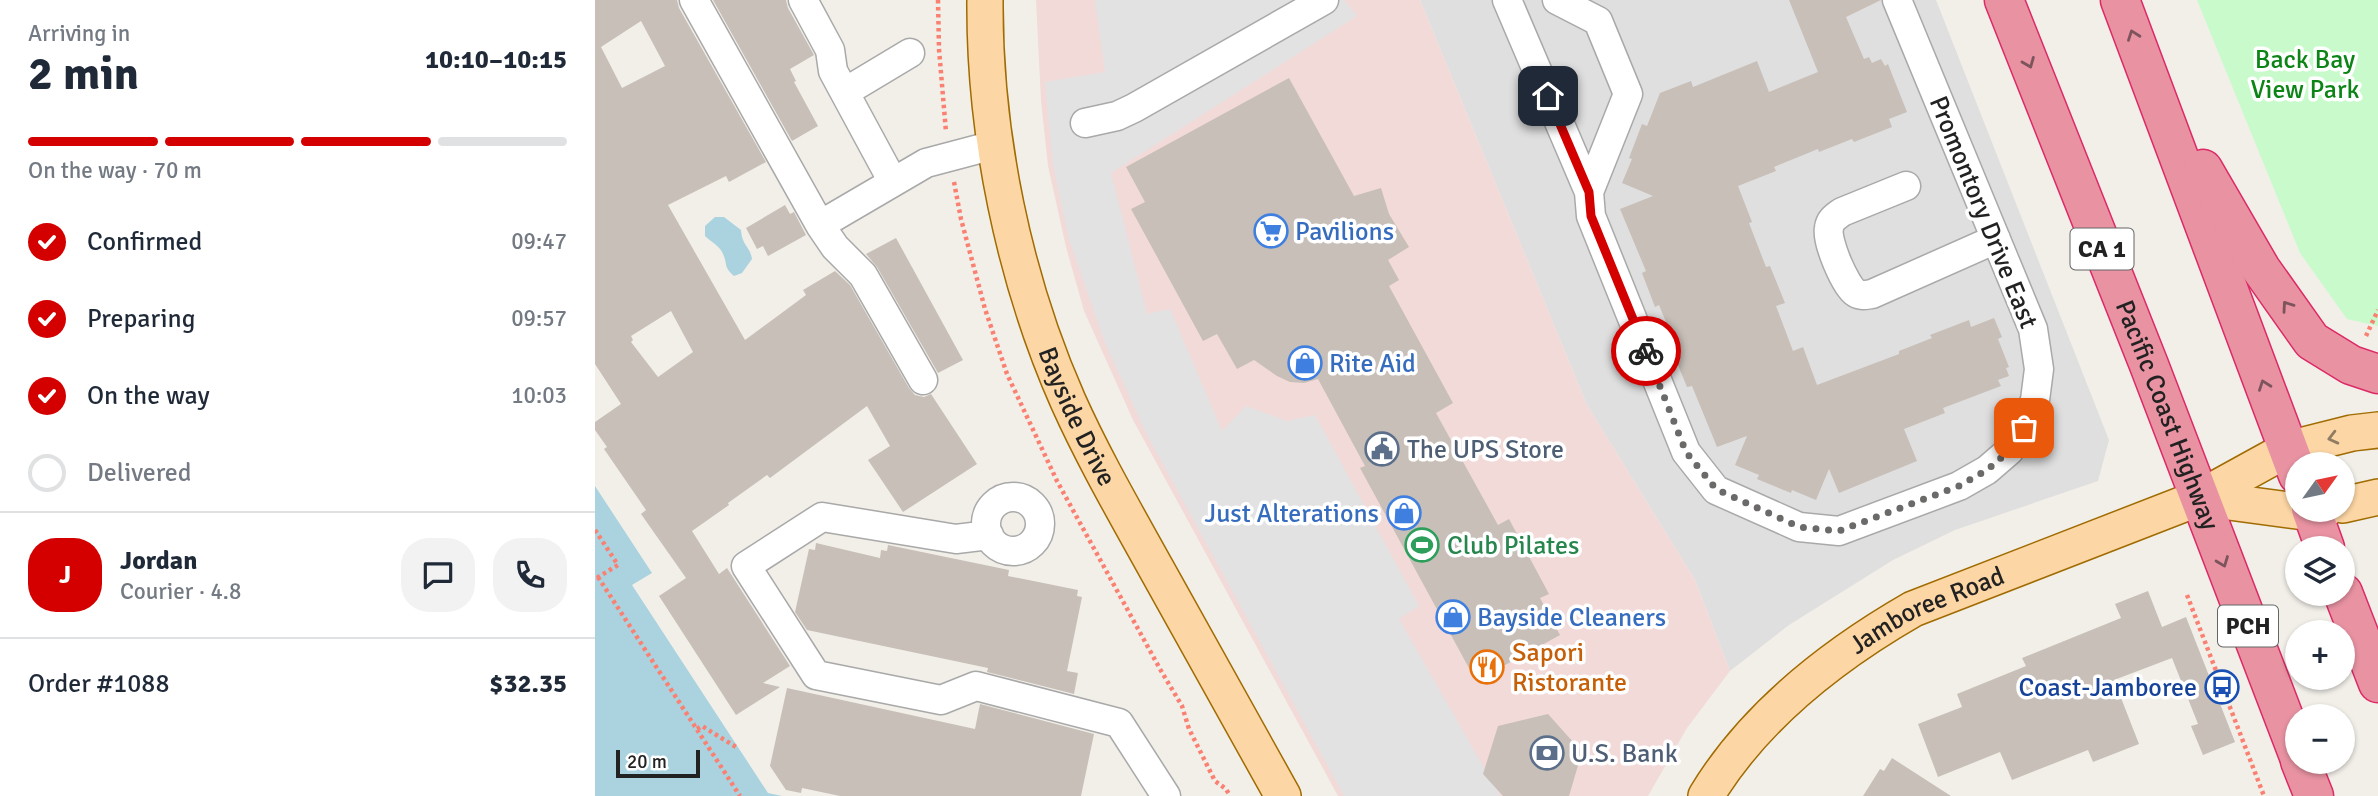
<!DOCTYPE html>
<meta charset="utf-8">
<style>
:root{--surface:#fff;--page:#f2f2f3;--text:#1f2937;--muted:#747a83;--line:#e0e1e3;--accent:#d40000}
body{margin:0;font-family:Signika,sans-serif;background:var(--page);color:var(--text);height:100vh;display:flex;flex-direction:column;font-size:26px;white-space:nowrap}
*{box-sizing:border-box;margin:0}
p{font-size:23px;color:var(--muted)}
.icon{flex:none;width:38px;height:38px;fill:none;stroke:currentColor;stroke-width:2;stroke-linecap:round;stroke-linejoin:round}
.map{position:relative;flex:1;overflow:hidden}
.side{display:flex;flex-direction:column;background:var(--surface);width:595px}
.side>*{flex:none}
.needle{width:46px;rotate:57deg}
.fabs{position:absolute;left:1690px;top:452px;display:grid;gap:14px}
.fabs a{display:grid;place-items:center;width:70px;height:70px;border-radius:50%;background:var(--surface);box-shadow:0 2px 5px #0004;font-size:35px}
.scale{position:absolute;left:21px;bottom:18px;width:84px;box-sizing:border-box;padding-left:7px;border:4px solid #222;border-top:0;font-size:19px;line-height:24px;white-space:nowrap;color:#222;-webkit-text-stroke:5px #fff;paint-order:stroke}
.pin{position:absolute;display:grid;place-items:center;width:60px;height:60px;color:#fff;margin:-30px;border-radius:14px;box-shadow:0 4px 10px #0006}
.courier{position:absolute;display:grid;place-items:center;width:70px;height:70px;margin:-35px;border:5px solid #d40000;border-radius:50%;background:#fff;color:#222;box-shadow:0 2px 9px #0007}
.summary em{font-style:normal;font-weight:800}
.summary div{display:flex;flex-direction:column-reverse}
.summary{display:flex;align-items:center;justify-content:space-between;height:119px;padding:0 28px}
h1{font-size:46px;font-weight:800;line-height:52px}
.bar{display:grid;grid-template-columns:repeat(4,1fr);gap:10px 7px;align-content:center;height:84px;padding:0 28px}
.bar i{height:9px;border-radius:5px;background:var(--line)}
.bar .on{background:var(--accent)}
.bar p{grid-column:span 4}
.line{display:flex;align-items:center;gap:18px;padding:0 28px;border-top:2px solid var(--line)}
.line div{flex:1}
.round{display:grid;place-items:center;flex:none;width:74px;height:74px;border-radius:28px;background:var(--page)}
ol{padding:0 28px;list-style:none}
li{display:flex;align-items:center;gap:21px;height:77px}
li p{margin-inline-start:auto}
li .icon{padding:7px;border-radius:50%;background:var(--accent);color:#fff;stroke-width:4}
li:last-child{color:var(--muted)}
li i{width:38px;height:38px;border:4px solid var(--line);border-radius:50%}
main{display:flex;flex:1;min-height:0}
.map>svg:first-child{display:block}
</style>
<main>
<section class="side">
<div class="summary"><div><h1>2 min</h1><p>Arriving in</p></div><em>10:10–10:15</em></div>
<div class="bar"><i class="on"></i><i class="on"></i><i class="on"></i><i></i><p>On the way · 70 m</p></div>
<ol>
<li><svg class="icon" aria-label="check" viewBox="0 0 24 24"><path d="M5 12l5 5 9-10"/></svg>Confirmed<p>09:47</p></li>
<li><svg class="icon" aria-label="check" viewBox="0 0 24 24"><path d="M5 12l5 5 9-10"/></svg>Preparing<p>09:57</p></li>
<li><svg class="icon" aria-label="check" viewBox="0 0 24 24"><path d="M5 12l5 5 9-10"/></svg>On the way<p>10:03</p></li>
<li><i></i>Delivered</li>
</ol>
<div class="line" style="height:126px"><b class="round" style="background:var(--accent);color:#fff">J</b><div><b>Jordan</b><p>Courier · 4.8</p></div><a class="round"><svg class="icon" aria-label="chat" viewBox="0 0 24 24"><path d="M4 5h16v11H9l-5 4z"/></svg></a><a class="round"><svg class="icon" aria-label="phone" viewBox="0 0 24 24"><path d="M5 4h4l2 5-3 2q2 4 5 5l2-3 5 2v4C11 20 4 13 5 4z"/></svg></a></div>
<div class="line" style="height:91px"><div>Order #1088</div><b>$32.35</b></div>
</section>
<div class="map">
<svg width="1783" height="796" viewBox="0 0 1783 796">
<rect width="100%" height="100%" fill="#f2efe9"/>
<!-- residential -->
<path fill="#e0dfdf" d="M825,0H1341L1514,440L1503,481L1360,530L1298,560L1194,625L1135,671L1100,580L992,405Z"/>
<!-- commercial -->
<path fill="#f2dad9" d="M441,0H825L992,405L1100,580L1135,671L1092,728L1053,796H743L538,420L489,311L471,247L453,166L446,101Z"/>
<!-- park -->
<path fill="#c8facc" d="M1602,0H1783V326L1752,319L1705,253Z"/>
<!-- parking -->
<path fill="#e2e2e2" d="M500,0H749L762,16L516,173L552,314L575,309L627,431L651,406L692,421L720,415L824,606L804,619L905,796H749L552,435L510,343L474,239L458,165L450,82L510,72Z"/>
<!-- water -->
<path fill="#aad3df" d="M120,217H129L146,230C147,246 155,246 157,259L147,273L139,276C128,266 133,265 128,254C126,247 115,241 110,236V226Z
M0,486L57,573L37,585L173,793L187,796H0Z"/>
<!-- building -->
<path fill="#c7bfb8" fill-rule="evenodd" d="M0,0H82L84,8L171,162L134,182L131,176L73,205L150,340L211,295L208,290L240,271L255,285L314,388L320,395L329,397L336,394L382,464L308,512L273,460L295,446L272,406L175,478L172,475L133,503L134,505L97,531L124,574L132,568L195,666L168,683L185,687L141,715L64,596L91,578L46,514L51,510L9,449L12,447L0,430V422L26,404L0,364ZM46,21L70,66L27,88L6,47ZM76,311L98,352L63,377L36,342L38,340L36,336Z
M118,0H191L193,8L219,55L195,69L201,81L199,82L223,126L197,141Z
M1194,0H1286L1251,17L1269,59L1274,57L1277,63L1286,59L1290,66L1293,64L1312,112L1294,119L1297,127L1259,142L1257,139L1224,152L1223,149L1179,167L1181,171L1143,186L1157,222L1154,223L1171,267L1175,266L1190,303L1181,306L1198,351L1208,347L1222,385L1304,354V351L1337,338L1335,335L1374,320L1376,327L1399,318L1407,337L1403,339L1414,367L1411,368L1414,376L1403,380L1406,386L1348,408L1350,413L1309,429L1322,461L1244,493L1234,469L1221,500L1197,490L1196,493L1162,479L1164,475L1140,465L1152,436L1122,447L1097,386L1092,387L1078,353L1083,351L1064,305L1060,307L1047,273L1051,271L1025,209L1058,196L1027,183L1037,159L1034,158L1047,124L1052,126L1065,93L1096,81L1098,87L1162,61L1174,92L1223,72Z
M694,78L759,196L786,188L794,214L814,247L793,260L804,280L794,286L858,403L841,413L903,525L914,519L954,594L945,598L965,635L881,681L765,468L770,466L723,379L709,383L695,382L682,376L659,360L642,369L622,334L608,341L536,209L550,202L531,167Z
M190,205L195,214L199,212L211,235L173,256L168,246L162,249L151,228Z
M301,238L368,360L343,373L282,267L271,254Z
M221,543L285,558L286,550L292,551L293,545L414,570L413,576L483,590L482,596L487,597L472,671L483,673L479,694L392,672L393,668L212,630L200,612L214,549L220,550Z
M1553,591L1567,627L1591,617L1640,742L1608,755L1596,726L1603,724L1577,658L1519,680L1544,744L1498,762L1493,750L1417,780L1405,752L1343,777L1323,724L1367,707L1362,694L1431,666L1427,658L1526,618L1520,604Z
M192,688L380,729L385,704L499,734L486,796H245L207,788L206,793L191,790L175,766Z
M953,714L987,752L974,796H908L888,774L903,726Z
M1297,758L1356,796H1268L1285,769L1289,771Z"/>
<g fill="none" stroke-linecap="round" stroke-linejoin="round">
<defs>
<path id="minor" d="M99,0L225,225L240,247L268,275L328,380
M208,0L235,50L238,71L298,182
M912,0L994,192L996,216L1091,452L1121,490L1204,527L1244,531L1364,486L1392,470L1414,451L1429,428L1440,400L1444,369L1438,329L1302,0
M962,0L1003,21L1033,94L994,192
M250,92L315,53
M490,123L522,116L539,108L729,0
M1311,186L1247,212C1240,217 1235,220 1234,228C1231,241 1250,286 1261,293C1266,296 1270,295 1277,294L1401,239
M225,225L331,163L399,145
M391 524a27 27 0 1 1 54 0a27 27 0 1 1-54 0Z
M394,535L361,539L227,517L151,566L221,675L346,700L381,686L524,723L571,796"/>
<g id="major">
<path id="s1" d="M390,0C389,134 419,279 473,401C499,459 531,514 562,570C604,645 646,720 688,796"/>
<path d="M1604,498L1717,513L1731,509"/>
<path d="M1748,505L1783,497"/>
<path id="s2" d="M1111,796C1160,715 1238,655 1318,609L1604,498L1693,449L1757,433L1783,430"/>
</g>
<g id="highway">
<path id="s3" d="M1409,0L1554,365L1703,754"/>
<path d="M1525,0L1703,475"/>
<path d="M1608,169L1666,269L1717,341L1756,365L1783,374"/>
<path d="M1716,509L1730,548"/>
<path d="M1748,593L1783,683"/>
<path d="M1705,761L1719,796"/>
</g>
</defs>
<!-- minor casing -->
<use href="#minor" stroke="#a9a9a9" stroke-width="31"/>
<!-- major casing -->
<use href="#major" stroke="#a06b00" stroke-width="38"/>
<!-- highway casing -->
<use href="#highway" stroke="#dc2a67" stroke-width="41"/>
<!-- path -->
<path stroke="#fa8072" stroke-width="4.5" stroke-dasharray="3.5 3.5" stroke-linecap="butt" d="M343,0L344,49L351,132
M359,182L366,219L390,309L412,374L462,481L565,669L587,706L594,729L620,781L631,789L635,796
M1771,336L1783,310
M0,530L23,565L0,579
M3,577L145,796
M1592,595L1669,796
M102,729L107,726L141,747"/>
<!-- minor -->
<use href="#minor" stroke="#fff" stroke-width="28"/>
<!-- major -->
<use href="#major" stroke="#fcd6a4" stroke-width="35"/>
<!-- highway -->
<use href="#highway" stroke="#e892a2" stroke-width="38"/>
</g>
<!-- one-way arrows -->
<defs><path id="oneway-chevron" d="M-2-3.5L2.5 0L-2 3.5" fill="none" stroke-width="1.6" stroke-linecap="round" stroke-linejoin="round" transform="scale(1.75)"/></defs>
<g stroke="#7b545c">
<use href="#oneway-chevron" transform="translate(1538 35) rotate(-110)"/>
<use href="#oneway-chevron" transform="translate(1434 63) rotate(68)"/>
<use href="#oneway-chevron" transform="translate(1692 306) rotate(-125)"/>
<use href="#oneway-chevron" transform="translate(1669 385) rotate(-110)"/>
<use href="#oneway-chevron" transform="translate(1628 562) rotate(69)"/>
</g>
<use stroke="#8f7c63" href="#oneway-chevron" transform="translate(1738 438) rotate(166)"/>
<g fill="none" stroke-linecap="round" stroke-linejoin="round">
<!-- done -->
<path stroke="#6b6a68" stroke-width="7" stroke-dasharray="0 12.6" d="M1051,351L1091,452L1121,489L1204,527L1244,531L1364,486L1392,470L1414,451L1429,428"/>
<!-- route -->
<path stroke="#d40000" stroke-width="9" d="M953,96L994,192L996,216L1051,351"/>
</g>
<!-- icons -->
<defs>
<symbol id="supermarket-ring" viewBox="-11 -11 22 22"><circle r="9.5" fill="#fff" stroke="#3f7fe0" stroke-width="1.5"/><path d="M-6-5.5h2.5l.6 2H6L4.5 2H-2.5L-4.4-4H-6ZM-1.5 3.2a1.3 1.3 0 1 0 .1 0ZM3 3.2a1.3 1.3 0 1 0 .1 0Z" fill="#3f7fe0"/></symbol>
<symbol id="shop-ring" viewBox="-11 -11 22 22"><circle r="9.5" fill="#fff" stroke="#3f7fe0" stroke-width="1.5"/><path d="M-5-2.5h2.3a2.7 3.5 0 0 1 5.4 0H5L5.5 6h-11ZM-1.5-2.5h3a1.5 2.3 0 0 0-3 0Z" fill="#3f7fe0"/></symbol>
<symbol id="civic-ring" viewBox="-11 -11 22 22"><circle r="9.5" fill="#fff" stroke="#5c6f8a" stroke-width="1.5"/><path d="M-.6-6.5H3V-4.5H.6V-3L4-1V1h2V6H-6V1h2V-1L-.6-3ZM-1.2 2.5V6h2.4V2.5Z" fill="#5c6f8a"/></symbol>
<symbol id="stadium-ring" viewBox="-11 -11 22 22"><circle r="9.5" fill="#fff" stroke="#2e9e5b" stroke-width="1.5"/><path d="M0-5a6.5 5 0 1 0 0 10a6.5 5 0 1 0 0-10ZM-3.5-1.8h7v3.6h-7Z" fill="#2e9e5b"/></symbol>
<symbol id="restaurant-ring" viewBox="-11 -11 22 22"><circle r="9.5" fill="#fff" stroke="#e8710a" stroke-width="1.5"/><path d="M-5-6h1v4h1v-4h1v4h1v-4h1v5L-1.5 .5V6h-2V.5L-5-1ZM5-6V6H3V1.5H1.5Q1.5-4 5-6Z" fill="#e8710a"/></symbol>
<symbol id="bus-ring" viewBox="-11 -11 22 22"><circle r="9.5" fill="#fff" stroke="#1a4fb4" stroke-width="1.5"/><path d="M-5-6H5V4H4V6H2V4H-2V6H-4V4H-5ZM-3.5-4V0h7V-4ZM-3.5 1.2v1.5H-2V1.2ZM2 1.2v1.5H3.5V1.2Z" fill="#1a4fb4"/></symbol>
<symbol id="bank-ring" viewBox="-11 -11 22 22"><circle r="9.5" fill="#fff" stroke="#5c6f8a" stroke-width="1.5"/><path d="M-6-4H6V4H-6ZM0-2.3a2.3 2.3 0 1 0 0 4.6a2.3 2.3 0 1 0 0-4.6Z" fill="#5c6f8a"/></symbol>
</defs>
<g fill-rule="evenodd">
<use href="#supermarket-ring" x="657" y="212" width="38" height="38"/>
<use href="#shop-ring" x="691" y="344" width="38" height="38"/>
<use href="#civic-ring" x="768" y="430" width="38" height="38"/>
<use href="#shop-ring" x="790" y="494" width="38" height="38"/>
<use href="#stadium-ring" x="808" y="526" width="38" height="38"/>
<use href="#shop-ring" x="839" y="598" width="38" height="38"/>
<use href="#restaurant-ring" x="873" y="648" width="38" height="38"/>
<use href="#bus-ring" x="1608" y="668" width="38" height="38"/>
<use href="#bank-ring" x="933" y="734" width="38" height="38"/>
</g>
<g text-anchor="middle" stroke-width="7" stroke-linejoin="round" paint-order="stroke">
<!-- shield labels -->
<g fill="#fff" stroke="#646464" stroke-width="2">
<rect x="1475.5" y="228.5" width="63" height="41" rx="5"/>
<rect x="1623" y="605.5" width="60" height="41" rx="5"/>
</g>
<g font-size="24" font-weight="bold" fill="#222">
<text x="1507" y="257">CA 1</text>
<text x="1653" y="634">PCH</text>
</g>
<!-- park labels -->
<g font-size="26" fill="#0c8416" stroke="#fff">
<text x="1710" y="68">Back Bay<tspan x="1710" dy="30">View Park</tspan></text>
</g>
<!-- street labels -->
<g font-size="26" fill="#222" stroke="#fff">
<text transform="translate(1389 212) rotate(68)" y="9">Promontory Drive East</text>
<text dy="9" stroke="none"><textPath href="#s1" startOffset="430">Bayside Drive</textPath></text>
<text dy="9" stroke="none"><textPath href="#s3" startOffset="446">Pacific Coast Highway</textPath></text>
<text dy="9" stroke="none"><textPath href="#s2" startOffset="294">Jamboree Road</textPath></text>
</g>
<!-- shop labels -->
<g font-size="26" fill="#366cbe" stroke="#fff" text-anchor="start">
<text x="700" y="240">Pavilions</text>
<text x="734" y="372">Rite Aid</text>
<text x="784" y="522" text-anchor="end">Just Alterations</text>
<text x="882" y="626">Bayside Cleaners</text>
</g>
<!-- service labels -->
<g font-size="26" fill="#4e5e75" stroke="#fff" text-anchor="start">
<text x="812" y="458">The UPS Store</text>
<text x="976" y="762">U.S. Bank</text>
</g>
<!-- leisure labels -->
<g font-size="26" fill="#27864d" stroke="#fff" text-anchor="start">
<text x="852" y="554">Club Pilates</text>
</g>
<!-- food labels -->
<g font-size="26" fill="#c56008" stroke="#fff" text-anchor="start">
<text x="917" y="661">Sapori<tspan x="917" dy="30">Ristorante</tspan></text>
</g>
<!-- transit labels -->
<g font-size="26" fill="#164399" stroke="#fff" text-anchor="end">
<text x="1602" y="696">Coast-Jamboree</text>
</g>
</g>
</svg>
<div class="fabs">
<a><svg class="needle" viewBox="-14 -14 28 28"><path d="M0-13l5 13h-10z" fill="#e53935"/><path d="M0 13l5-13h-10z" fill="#747a83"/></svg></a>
<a><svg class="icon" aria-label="layers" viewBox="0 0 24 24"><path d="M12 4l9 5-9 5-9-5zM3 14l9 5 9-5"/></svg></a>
<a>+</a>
<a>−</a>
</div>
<div class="scale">20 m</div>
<div class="pin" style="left:1429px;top:428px;background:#ea580c"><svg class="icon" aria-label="bag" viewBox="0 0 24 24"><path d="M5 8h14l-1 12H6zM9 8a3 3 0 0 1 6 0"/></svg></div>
<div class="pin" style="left:953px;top:96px;background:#1f2937"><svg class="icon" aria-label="home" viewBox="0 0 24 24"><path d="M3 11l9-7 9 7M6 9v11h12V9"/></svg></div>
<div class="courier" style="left:1051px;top:351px"><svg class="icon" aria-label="bike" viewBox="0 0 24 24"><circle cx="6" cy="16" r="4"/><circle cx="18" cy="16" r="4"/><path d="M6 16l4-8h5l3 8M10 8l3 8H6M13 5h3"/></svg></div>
</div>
</main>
